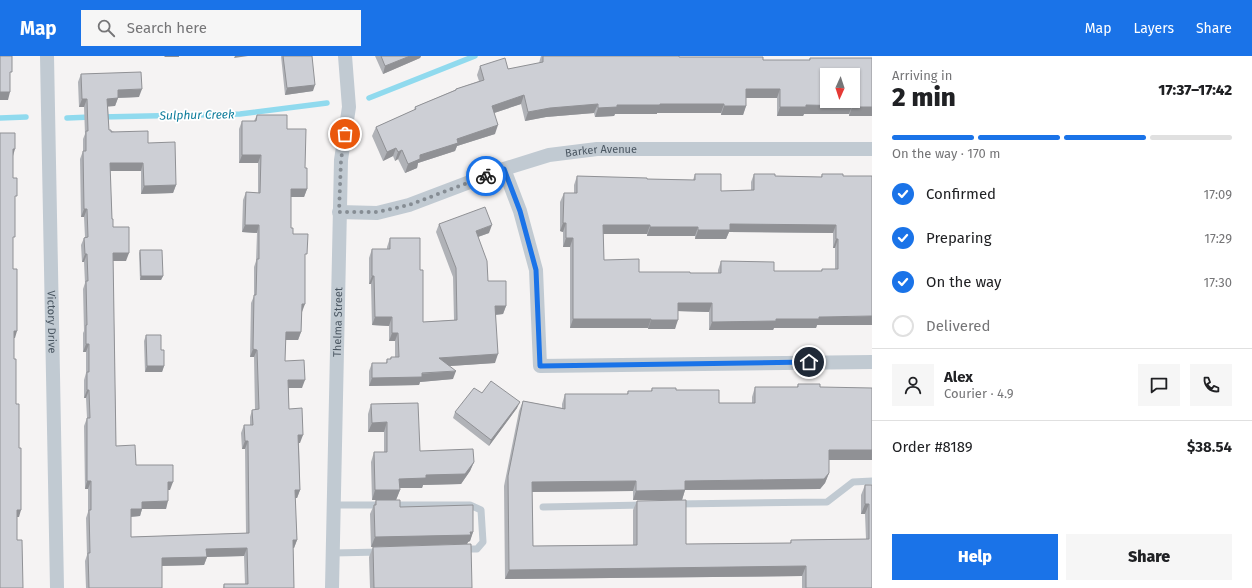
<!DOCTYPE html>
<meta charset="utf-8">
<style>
:root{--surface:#fff;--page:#f6f6f6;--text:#202124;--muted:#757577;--line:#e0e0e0;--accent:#1a73e8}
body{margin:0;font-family:"Fira Sans",sans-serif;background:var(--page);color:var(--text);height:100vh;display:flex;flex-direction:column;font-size:15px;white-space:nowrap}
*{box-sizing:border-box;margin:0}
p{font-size:13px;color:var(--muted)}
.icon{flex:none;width:22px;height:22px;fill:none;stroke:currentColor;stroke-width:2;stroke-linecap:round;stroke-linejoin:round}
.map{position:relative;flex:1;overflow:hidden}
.details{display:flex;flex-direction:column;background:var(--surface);width:380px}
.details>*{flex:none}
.needle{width:26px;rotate:183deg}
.tools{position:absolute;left:820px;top:12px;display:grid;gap:8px}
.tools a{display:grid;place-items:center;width:40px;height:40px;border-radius:0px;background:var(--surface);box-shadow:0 1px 3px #0004;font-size:20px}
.pin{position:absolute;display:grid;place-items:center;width:34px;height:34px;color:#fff;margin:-17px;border:2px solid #fff;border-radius:50%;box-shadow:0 1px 4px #0007}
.courier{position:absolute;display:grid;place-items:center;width:40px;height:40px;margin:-20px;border:3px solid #1a73e8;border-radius:50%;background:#fff;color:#222;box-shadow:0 1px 5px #0007}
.overview em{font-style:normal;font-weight:800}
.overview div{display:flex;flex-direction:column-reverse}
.overview{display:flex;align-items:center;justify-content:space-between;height:68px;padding:0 20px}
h1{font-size:26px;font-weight:800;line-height:30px}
.bar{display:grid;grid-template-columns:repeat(4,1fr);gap:6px 4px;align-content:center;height:48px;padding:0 20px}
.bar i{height:5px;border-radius:3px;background:var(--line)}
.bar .on{background:var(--accent)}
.bar p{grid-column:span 4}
.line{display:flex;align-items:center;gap:10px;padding:0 20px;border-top:1px solid var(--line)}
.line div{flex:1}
.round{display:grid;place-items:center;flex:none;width:42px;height:42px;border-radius:0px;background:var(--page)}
ol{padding:0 20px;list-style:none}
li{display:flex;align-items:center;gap:12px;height:44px}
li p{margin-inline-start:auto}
li .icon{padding:4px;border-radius:50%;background:var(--accent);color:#fff;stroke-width:4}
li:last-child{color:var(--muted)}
li i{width:22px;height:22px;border:2px solid var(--line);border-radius:50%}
.action{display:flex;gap:8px;margin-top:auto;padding:8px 20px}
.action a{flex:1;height:46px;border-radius:0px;background:var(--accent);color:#fff;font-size:16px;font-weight:800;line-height:46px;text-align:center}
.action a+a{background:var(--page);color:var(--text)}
header{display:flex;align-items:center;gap:24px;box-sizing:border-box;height:56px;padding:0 20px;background:var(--accent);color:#fff}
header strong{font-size:19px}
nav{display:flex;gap:22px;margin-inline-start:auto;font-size:14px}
.search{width:280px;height:36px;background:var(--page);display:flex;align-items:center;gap:10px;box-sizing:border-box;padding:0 14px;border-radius:0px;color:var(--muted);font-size:15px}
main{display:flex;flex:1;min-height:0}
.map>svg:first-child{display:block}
</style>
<header>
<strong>Map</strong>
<div class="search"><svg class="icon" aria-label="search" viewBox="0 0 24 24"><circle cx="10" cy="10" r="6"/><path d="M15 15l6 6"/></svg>Search here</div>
<nav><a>Map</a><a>Layers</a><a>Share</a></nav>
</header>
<main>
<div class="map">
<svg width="872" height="532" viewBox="0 0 872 532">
<rect width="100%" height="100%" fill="#f5f3f3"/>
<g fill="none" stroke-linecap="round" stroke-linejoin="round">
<!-- stream -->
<path stroke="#90daee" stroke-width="5.5" d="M369,42L475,0
M101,61L240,58L327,47
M0,62L26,61
M67,62L91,61"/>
<!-- lane -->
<path stroke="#c1cad2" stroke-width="7" d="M677,448L827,446L853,426L872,425
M334,449H470L481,454L483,486L477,493H463
M543,451L644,449
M333,497L381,496"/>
<!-- street -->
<g stroke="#c1cad2" stroke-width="14">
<path id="s1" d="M47,0L57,532"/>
<path d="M504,113L520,155L536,214L540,310L872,306"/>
<path id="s2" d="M339,156L377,157L409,149L504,113L549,99L597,93H872"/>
<path id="s3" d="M332,532L341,104L349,51L345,0"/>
</g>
</g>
<!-- wall -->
<path fill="#b0b2b7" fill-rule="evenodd" d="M281,0H312L313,35L285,39Z
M375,0H421L420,2L383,18Z
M541,0H679V1L763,4H809L810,2H872V60H849V58H804L803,60H777V42H746V50L743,59H721V57H657V58H615L614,60L595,61L594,57L546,61L525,65L521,48L494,57L495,78L457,90L455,95L418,107L417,112L405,117L398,103L395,105L393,100L383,105L372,80L376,71L414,54L415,51L455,34L456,33L479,25L477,19L480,10L508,13L539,7Z
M81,18L139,41L118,42L115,50H108L109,74L148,87L176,129L173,137L141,138V115H110L112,163L113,171L126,205H113L116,390L136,409L170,434H168L166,453H142L140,460L131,461V481L246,477L245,393H242L241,377L244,369H250V361L252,354H255L254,301H250L251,247L254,240V211L256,205L257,177L242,176L243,144L246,136L258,137V107H239V73L242,65H254L257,59L287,73L305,112L307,133L304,141H291V172L293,178L305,204L302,256L301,276L298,284H285V305L302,332H289V353L300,387H299L300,434L297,442H295L297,484L294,492H293L294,532H223L224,528H245L244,500L207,501L204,509L162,510V532H86L85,505L87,499L86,462L88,456V433H85L84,370L87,362L86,342H84V324L86,317V296H83V277L84,275L83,233L85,227L84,206H82L81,189L84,182L85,181L84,161H81L80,103L83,95V83L85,78L84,51H79L78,26Z
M695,118L721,135L751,134V126L754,118L775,120L821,121L822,118L843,120H872L816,272H774L773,274H709V256L678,255L675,273H648V272H570V191H563V176L560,175V146L564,137H574V129L577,120L647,123L693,124ZM729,176L833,177V192H835V213H822L821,215H774L721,205L718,214V217H690L639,216L604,204L603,178H647V180H695V183H726Z
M439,168L489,177L478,181L488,225L506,250L503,258L496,259L495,307L449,310L453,323L420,326L419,329L369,330V315L372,307H386L387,303H390L391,301H395V285H389V270L372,269L371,228H369V202L372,193H387V191L390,182L420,214L423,266L454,264L453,221L436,176Z
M140,194L163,220L161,224H140L139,197Z
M146,279L161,294L164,310L162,316H145L144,285Z
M798,328L820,331L829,404V417L825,427L820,433L685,434L682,444H633V435L532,436L533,490L633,489V454L637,445L686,488L790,487L791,484L866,483L865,458H861V439L865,429H872V532H802V520L505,523L504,430L519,355L523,345L562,352V348L565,338H627L628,335H651L652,332L676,334L719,347H752V341L755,331H797Z
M482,337L517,352L489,390L453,362L455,356Z
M371,348L420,395L474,406L470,415L461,428L423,429L422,432H399L400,434L396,444H372L371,406L374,396H384V376H368V358Z
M376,444L400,451L473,476L470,485L468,486L467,488L371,491L370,458Z
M373,491L472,532H370L369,501Z"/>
<!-- shaded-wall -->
<path fill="#909195" d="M165,0H179V1H164Z
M235,0H248L234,2Z
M410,0H421L420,2L383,18L385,10Z
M315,29L313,35L285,39L287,32Z
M142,33L139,41L115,42L118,34Z
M746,33H780L777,42H743Z
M0,36H10L8,44H0Z
M524,39L521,48L488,59L492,50Z
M118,42L115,50L104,51L107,43Z
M82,43H87L84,51H79Z
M598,48L594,57L546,61L525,65L528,56L550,52Z
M660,48H724L721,57H657V58H615L614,60L595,61L598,52L617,49Z
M806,49L852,50L849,58H804L803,60H777L780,51Z
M724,50H746L743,59H721Z
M852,51H872V60H849Z
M498,69L495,78L457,90L455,95L418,107L417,112L405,117L408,108L420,99L457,83Z
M396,92L393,100L383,105L387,96Z
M13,93H15L13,100Z
M402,94L398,103L395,105L398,96Z
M242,99H261L258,107H239Z
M110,107H143L141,115H107Z
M176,129L173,137L141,138L144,130Z
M291,133H307L304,141H288Z
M84,153H87L84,161H81Z
M563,167H566L563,176L560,175Z
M730,168L836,169L833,177L729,176L726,183H695L698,174Z
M245,169H259L257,177L242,176Z
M492,169L489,177L472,183L476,175Z
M603,169H650L647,178H600Z
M650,171H698L695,180H647Z
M566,182H573L570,191H563Z
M836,183H838L835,192H833Z
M113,197H129L126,205H110Z
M85,198H87L84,206H82Z
M141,220H163L161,224H140Z
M372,220H374L371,228H369Z
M678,247H712L709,256L675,255Z
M302,248H305L302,256Z
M495,250H506L503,258L492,259Z
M872,260V269H817L816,272H774L773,274H709L712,266L819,261Z
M375,261H392L389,270L372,269Z
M573,263H651L648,272H570Z
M651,264H678L675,273H648Z
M14,275H17L15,282H12Z
M286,276H301L298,284H283Z
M392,277H398L395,285H389Z
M86,288H89L86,296H83Z
M253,293L257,294L254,301H250Z
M498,298L495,307L436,311L439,302Z
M147,310H164L162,316H145Z
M456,315L453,323L420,326L419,329L369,330L372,322Z
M288,324H305L302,332H286Z
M87,334H89L86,342H84Z
M520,346L517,352L489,390L491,384Z
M387,366L384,376H368L372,367Z
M298,379H303L300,387H295Z
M245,385H248L245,393H242Z
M829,394H872V404H825Z
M474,406L470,415L461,428L423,429L422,432H396L399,423L426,419Z
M829,417L825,427L820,433L685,434L682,444H633L636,435L685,425Z
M87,425H91L88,433H85Z
M636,425L633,435L529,436L532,426Z
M168,426H173L170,434H165Z
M295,434H300L297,442H292Z
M375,434H400L396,444H372Z
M168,445L166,453H142L140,460L128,461L131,453L142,446Z
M865,448H869L865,458H861Z
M17,454H21L19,461H15Z
M473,476L470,485L468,486L467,488L371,491L375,481Z
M293,484H297L294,492H290Z
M247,492L244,500L207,501L204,509L159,510L162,502L206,493Z
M806,510L802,520L505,523L509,514Z"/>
<!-- building -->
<path fill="#cdcfd5" stroke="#909195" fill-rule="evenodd" d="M0,0H12V16H10V36H0Z
M283,0H312L315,29L287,32Z
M381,0H410L385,10Z
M543,0H679V1H763V4H810V2H872V51H852V50L806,49V51H780V33H746V50H724V48H660V49H617V51L598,52V48L550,52L528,56L524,39L492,50L498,69L457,83L458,87L420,99V103L408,108L402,94L398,96L396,92L387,96L376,71L416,53L415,51L456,34V33L484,24L480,10L505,2L508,13L543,6ZM827,19H853V45H827Z
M141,16L142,33L118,34V42L107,43L109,74H111V76L148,75V87L175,86L176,129L144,130L143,107H110L112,163H113V171H129V197H113L116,390L135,389L136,409H173V426H168V445L142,446V453H131V481L249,477L248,385H245L244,369H253L252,354L259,353L257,294L253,293L254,239H256L257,203H259V169H245L246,136L260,137L261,99H242V65H256L257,59H287V73H306L305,112H307V133H291V172H293V178H308L307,198H305V248H302L301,276H286L285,305L304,304L305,324H288L289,353L302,352L303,379H298L300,434H295L297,484H293L294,532H224V528H248L247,492L206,493L207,501L162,502V532H89L88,497H90L89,454H91V425H87V362H90L89,334H87V316H89V288H86V269H87L86,225H88L87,198H85L84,182L88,181L87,153H84L83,95H86V75H88L87,43H82L81,18Z
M0,77H15V93H13V122H17V140H15V181H13V213H17V275H14V303H16V348H19V392H21V454H17V484H22L23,532H0Z
M695,118H721V135L754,134V118H775V120L822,121V118H843V120H872V260L819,261V263H776V265L712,266V247H678V264H651V263H573V182H566V167H563L564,137H577V120L647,122V123L695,124ZM730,168L836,169V183H838V213H822V215H774V206L721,205V217H690V216H639V203L604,204L603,169H650V171H698V174H730Z
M485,151L492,169L476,175L487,205L488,225H506V250H495L498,298L439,302L456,315L422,317V321L372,322V307H387V303H391V301H399L398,277H392V261H375L374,220H372V193H390V182H420V214H423V266L457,264L456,212L439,168Z
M140,194H162L163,220H141Z
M146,279H161V294H164V310H147Z
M491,325L520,346L491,384L455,356L474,332L482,337Z
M798,328H820V331L872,332V394H829V417L824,423L685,425V434L636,435V425L532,426L533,490L637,489V445L686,444V488L791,487V484L869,483V448H865V429H872V532H806V510L509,514L508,420L523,345L565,353V338H628V335H652V332H676V334H719V347H755V331H798Z
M418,347L420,395L473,393L474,406L465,418L426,419V422L399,423L400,434H375L374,396H387V366L372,367L371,348Z
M376,444H400V451L473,449V476H470L471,479L375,481L374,449H376Z
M471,488L472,532H374L373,491Z"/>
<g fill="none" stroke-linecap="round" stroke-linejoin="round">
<!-- done -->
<path stroke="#868d94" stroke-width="4" stroke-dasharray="0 7.2" d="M345,78L341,104L339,156H377L409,149L486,120"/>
<!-- route -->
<path stroke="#1a73e8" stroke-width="5" d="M486,120L504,113L520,155L536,214L540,310L809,306"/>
</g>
<g text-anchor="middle" stroke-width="3.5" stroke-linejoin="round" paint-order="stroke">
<!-- street labels -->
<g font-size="11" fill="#4a5661" stroke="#fff">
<text dy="4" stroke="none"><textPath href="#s2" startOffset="272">Barker Avenue</textPath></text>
<text dy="4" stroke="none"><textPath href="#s1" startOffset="266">Victory Drive</textPath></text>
<text dy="4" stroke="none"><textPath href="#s3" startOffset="266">Thelma Street</textPath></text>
</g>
<!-- water labels -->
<g font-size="12" font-style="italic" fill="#0c7c9b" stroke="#fff">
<text transform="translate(197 59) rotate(-1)" y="4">Sulphur Creek</text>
</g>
</g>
</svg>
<div class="tools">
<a><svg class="needle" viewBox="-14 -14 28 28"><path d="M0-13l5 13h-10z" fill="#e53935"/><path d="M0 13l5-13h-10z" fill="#757577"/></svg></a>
</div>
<div class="pin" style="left:345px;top:78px;background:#ea580c"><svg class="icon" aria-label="bag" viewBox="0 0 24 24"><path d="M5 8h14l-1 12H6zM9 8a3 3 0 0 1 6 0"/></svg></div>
<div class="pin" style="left:809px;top:306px;background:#1f2937"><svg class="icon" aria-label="home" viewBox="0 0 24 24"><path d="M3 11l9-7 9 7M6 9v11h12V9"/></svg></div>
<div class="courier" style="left:486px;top:120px"><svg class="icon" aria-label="bike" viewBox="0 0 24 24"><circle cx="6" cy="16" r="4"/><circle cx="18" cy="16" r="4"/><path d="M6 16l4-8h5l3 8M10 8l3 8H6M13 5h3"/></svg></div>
</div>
<section class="details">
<div class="overview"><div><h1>2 min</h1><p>Arriving in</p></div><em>17:37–17:42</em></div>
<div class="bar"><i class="on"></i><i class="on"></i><i class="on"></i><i></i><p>On the way · 170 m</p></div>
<ol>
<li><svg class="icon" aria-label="check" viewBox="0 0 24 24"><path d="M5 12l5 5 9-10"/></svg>Confirmed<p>17:09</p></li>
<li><svg class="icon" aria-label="check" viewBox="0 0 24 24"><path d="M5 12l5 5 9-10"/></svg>Preparing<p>17:29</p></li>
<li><svg class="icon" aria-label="check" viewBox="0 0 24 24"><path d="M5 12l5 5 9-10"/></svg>On the way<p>17:30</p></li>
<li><i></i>Delivered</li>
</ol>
<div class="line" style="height:72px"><a class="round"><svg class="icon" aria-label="person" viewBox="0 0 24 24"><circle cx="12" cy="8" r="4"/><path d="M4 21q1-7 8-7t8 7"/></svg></a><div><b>Alex</b><p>Courier · 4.9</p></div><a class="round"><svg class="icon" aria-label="chat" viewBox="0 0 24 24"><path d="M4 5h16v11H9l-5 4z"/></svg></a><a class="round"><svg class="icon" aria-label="phone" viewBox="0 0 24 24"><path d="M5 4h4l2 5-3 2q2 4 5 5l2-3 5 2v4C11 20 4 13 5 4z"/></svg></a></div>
<div class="line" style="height:52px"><div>Order #8189</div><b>$38.54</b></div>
<div class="action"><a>Help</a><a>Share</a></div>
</section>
</main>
